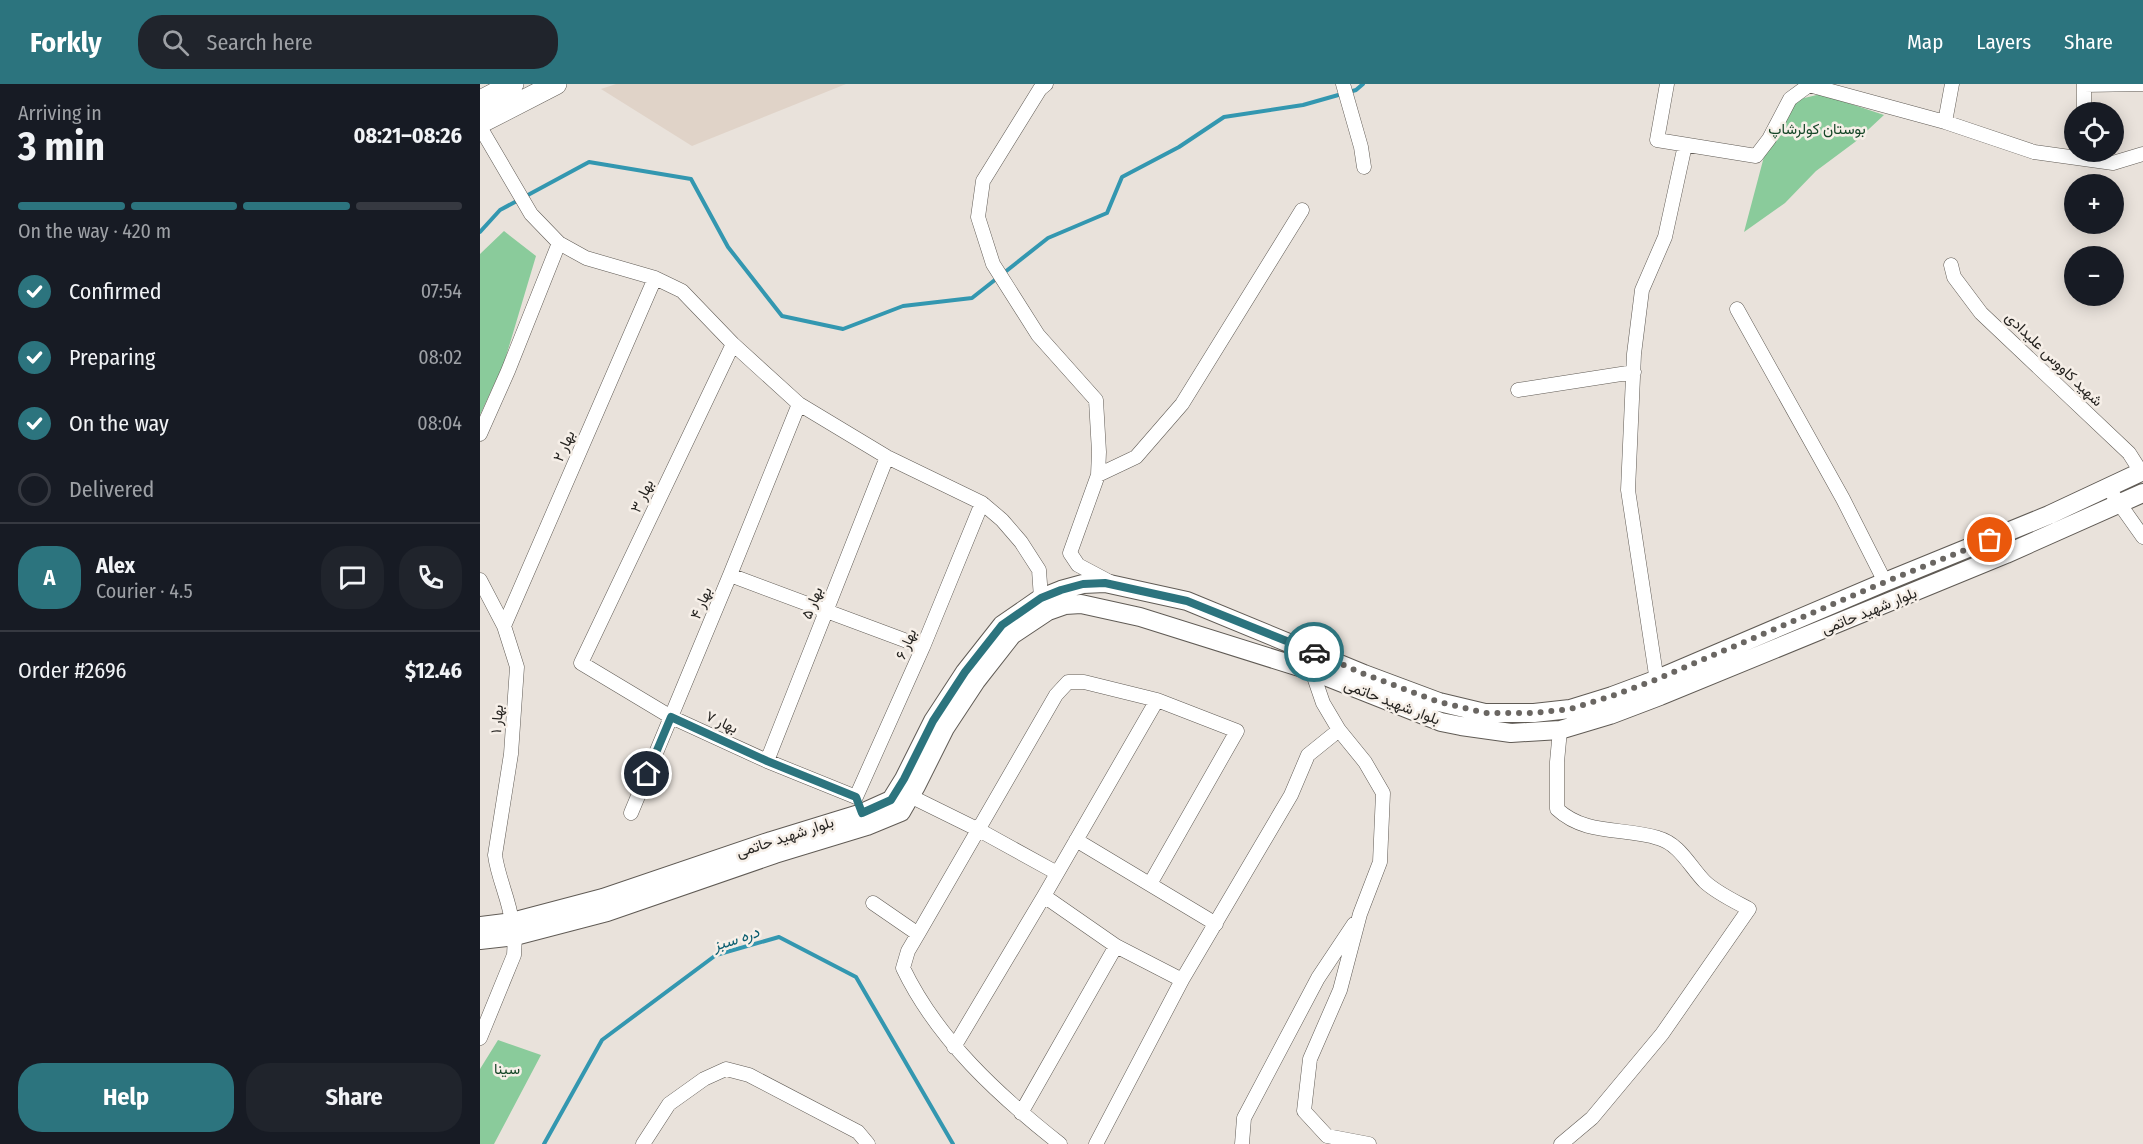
<!DOCTYPE html>
<meta charset="utf-8">
<style>
:root{--surface:#171b24;--page:#20242c;--text:#f1f3f6;--muted:#9ea1a6;--line:#363941;--accent:#2c747e}
body{margin:0;font-family:"Fira Sans Condensed",Vazirmatn,sans-serif;background:var(--page);color:var(--text);height:100vh;display:flex;flex-direction:column;font-size:22px;white-space:nowrap}
*{box-sizing:border-box;margin:0}
p{font-size:20px;color:var(--muted)}
.icon{flex:none;width:33px;height:33px;fill:none;stroke:currentColor;stroke-width:2;stroke-linecap:round;stroke-linejoin:round}
.map{position:relative;flex:1;overflow:hidden}
.sheet{display:flex;flex-direction:column;background:var(--surface);width:480px}
.sheet>*{flex:none}
.fabs{position:absolute;left:1584px;top:18px;display:grid;gap:12px}
.fabs a{display:grid;place-items:center;width:60px;height:60px;border-radius:50%;background:var(--surface);box-shadow:0 3px 15px #0003;font-size:30px}
.pin{position:absolute;display:grid;place-items:center;width:51px;height:51px;color:#fff;margin:-26px;border:3px solid #fff;border-radius:50%;box-shadow:0 2px 6px #0007}
.courier{position:absolute;display:grid;place-items:center;width:60px;height:60px;margin:-30px;border:4px solid #2c747e;border-radius:50%;background:#fff;color:#222;box-shadow:0 2px 8px #0007}
.headline em{font-style:normal;font-weight:700}
.headline div{display:flex;flex-direction:column-reverse}
.headline{display:flex;align-items:center;justify-content:space-between;height:102px;padding:0 18px}
h1{font-size:39px;font-weight:700;line-height:45px}
.bar{display:grid;grid-template-columns:repeat(4,1fr);gap:9px 6px;align-content:center;height:72px;padding:0 18px}
.bar i{height:8px;border-radius:4px;background:var(--line)}
.bar .selected{background:var(--accent)}
.bar p{grid-column:span 4}
.line{display:flex;align-items:center;gap:15px;padding:0 18px;border-top:2px solid var(--line)}
.line div{flex:1}
.round{display:grid;place-items:center;flex:none;width:63px;height:63px;border-radius:24px;background:var(--page)}
ol{padding:0 18px;list-style:none}
li{display:flex;align-items:center;gap:18px;height:66px}
li p{margin-inline-start:auto}
li .icon{padding:6px;border-radius:50%;background:var(--accent);color:#fff;stroke-width:4}
li:last-child{color:var(--muted)}
li i{width:33px;height:33px;border:3px solid var(--line);border-radius:50%}
.button{display:flex;gap:12px;margin-top:auto;padding:12px 18px}
.button a{flex:1;height:69px;border-radius:24px;background:var(--accent);color:#fff;font-size:24px;font-weight:700;line-height:69px;text-align:center}
.button a+a{background:var(--page);color:var(--text)}
header{display:flex;align-items:center;gap:36px;box-sizing:border-box;height:84px;padding:0 30px;background:var(--accent);color:#fff}
header strong{font-size:28px}
nav{display:flex;gap:33px;margin-inline-start:auto;font-size:21px}
.search{width:420px;height:54px;background:var(--page);display:flex;align-items:center;gap:15px;box-sizing:border-box;padding:0 21px;border-radius:24px;color:var(--muted);font-size:22px}
main{display:flex;flex:1;min-height:0}
.map>svg:first-child{display:block}
</style>
<header>
<strong>Forkly</strong>
<div class="search"><svg class="icon" aria-label="search" viewBox="0 0 24 24"><circle cx="10" cy="10" r="6"/><path d="M15 15l6 6"/></svg>Search here</div>
<nav><a>Map</a><a>Layers</a><a>Share</a></nav>
</header>
<main>
<section class="sheet">
<div class="headline"><div><h1>3 min</h1><p>Arriving in</p></div><em>08:21–08:26</em></div>
<div class="bar"><i class="selected"></i><i class="selected"></i><i class="selected"></i><i></i><p>On the way · 420 m</p></div>
<ol>
<li><svg class="icon" aria-label="check" viewBox="0 0 24 24"><path d="M5 12l5 5 9-10"/></svg>Confirmed<p>07:54</p></li>
<li><svg class="icon" aria-label="check" viewBox="0 0 24 24"><path d="M5 12l5 5 9-10"/></svg>Preparing<p>08:02</p></li>
<li><svg class="icon" aria-label="check" viewBox="0 0 24 24"><path d="M5 12l5 5 9-10"/></svg>On the way<p>08:04</p></li>
<li><i></i>Delivered</li>
</ol>
<div class="line" style="height:108px"><b class="round" style="background:var(--accent);color:#fff">A</b><div><b>Alex</b><p>Courier · 4.5</p></div><a class="round"><svg class="icon" aria-label="chat" viewBox="0 0 24 24"><path d="M4 5h16v11H9l-5 4z"/></svg></a><a class="round"><svg class="icon" aria-label="phone" viewBox="0 0 24 24"><path d="M5 4h4l2 5-3 2q2 4 5 5l2-3 5 2v4C11 20 4 13 5 4z"/></svg></a></div>
<div class="line" style="height:78px"><div>Order #2696</div><b>$12.46</b></div>
<div class="button"><a>Help</a><a>Share</a></div>
</section>
<div class="map">
<svg width="1663" height="1060" viewBox="0 0 1663 1060">
<rect width="100%" height="100%" fill="#e9e2db"/>
<!-- built -->
<path fill="#e0d3c8" d="M136,0H366L212,62L121,5Z"/>
<!-- green -->
<path fill="#8acb9b" d="M1341,10L1404,31L1375,58L1336,87L1305,119L1264,148L1286,65L1316,16Z
M24,147L56,172L24,279L0,331V170Z
M18,956L61,971L14,1060H0V985Z"/>
<g fill="none" stroke-linecap="round" stroke-linejoin="round">
<!-- stream -->
<path stroke="#3397b0" stroke-width="4" d="M0,148L20,126L109,78L211,95L248,163L302,232L363,245L423,222L492,214L568,154L627,129L642,93L699,63L744,33L823,21L876,6L883,0
M64,1060L122,956L236,871L299,853L376,893L473,1060"/>
<defs>
<path id="minor" d="M566,0L560,5L503,97L498,133L513,180L558,251L616,316L619,368L618,391L590,469L598,481L630,498
M863,0L881,63L884,83
M1187,0L1177,56L1276,72L1289,55L1310,15L1329,1
M1604,0V28
M1329,1L1465,38L1554,68L1633,79L1663,70
M1604,1L1663,0
M1465,38L1472,0
M0,43L51,130L79,159L106,174L175,194L202,207L253,260L319,320L407,373L502,419L522,436L541,458L559,486L561,514
M1471,181L1474,193L1501,229L1649,369L1661,388
M1257,225L1363,415L1405,498
M253,260L101,579L191,633L287,677L376,713
M1038,306L1154,288
M0,350L28,287L79,159
M618,391L656,373L702,320L822,126
M1629,405L1663,453
M250,491L443,563
M0,496L24,542L37,583L31,670L15,771C18,794 29,815 32,838
M24,542L175,194
M832,587L843,619L859,646L885,678L903,709L900,778L880,830L860,906L830,975L824,1027L847,1052L889,1060
M1178,604L1148,406L1154,270L1162,206L1185,153L1205,61
M1080,646L1077,678V725C1106,752 1144,743 1178,754C1200,760 1210,783 1225,798C1237,809 1254,817 1269,825L1182,950L1112,1034L1081,1060
M287,677L407,373
M430,712L499,746L577,789
M376,713L443,563L502,419
M151,729L250,491L319,320
M596,756L736,840
M564,812L636,862L702,896
M393,819L438,850L428,867L423,884C457,955 518,1011 580,1060
M438,850L576,611L588,598H604L677,616L757,647L670,800
M0,954L34,871L35,852
M474,963L564,812L677,616
M541,1029L636,862
M163,1060L189,1020L224,995L246,985L269,991L378,1048L388,1060
M616,1060L702,896L811,711L828,671L859,646
M762,1060L764,1034L838,894L874,840"/>
<path id="secondary" d="M0,842L32,838L123,814L291,757L382,729L411,716L424,695L453,637L485,588L522,541L561,514L581,506L603,500L625,499L707,517L884,590L959,618L1005,629H1054L1090,625L1132,612L1175,596L1405,498L1569,431L1663,387
M0,856L35,852L127,828L295,770L387,742L421,728L436,702L465,644L496,597L532,551L568,527L585,521L601,520L660,533L832,587L961,638L981,642L1031,649L1080,646L1130,631L1180,612L1526,470L1663,409"/>
<path id="primary" d="M0,17L33,0
M0,39L76,0"/>
</defs>
<!-- minor casing -->
<use href="#minor" stroke="#605b55" stroke-width="15"/>
<!-- secondary casing -->
<use href="#secondary" stroke="#605b55" stroke-width="20"/>
<!-- primary casing -->
<use href="#primary" stroke="#605b55" stroke-width="22"/>
<!-- minor -->
<use href="#minor" stroke="#fff" stroke-width="14"/>
<!-- secondary -->
<use href="#secondary" stroke="#fff" stroke-width="18"/>
<!-- primary -->
<use href="#primary" stroke="#fff" stroke-width="21"/>
</g>
<g fill="none" stroke-linecap="round" stroke-linejoin="round">
<!-- done -->
<path stroke="#6a6662" stroke-width="6" stroke-dasharray="0 10.8" d="M834,568L884,590L959,618L1005,629H1054L1090,625L1132,612L1175,596L1405,498L1510,456"/>
<!-- route -->
<path stroke="#2c747e" stroke-width="8" d="M167,690L191,633L287,677L376,713L382,729L411,716L424,695L453,637L485,588L522,541L561,514L581,506L603,500L625,499L707,517L834,568"/>
</g>
<g text-anchor="middle" stroke-width="5" stroke-linejoin="round" paint-order="stroke">
<!-- park labels -->
<g font-size="15" fill="#154627" stroke="#f6efe8">
<text x="1337" y="50">بوستان کولرشاپ</text>
<text x="27" y="990">سینا</text>
</g>
<!-- street labels -->
<g font-size="15" fill="#262421" stroke="#f6efe8">
<text transform="translate(1574 275) rotate(44)" y="5">شهید کاووس علیدادی</text>
<text transform="translate(84 362) rotate(-66)" y="5">بهار ۲</text>
<text transform="translate(162 412) rotate(-65)" y="5">بهار ۳</text>
<text transform="translate(221 519) rotate(-67)" y="5">بهار ۴</text>
<text transform="translate(332 519) rotate(-68)" y="5">بهار ۵</text>
<text transform="translate(1389 527) rotate(-22)" y="5">بلوار شهید حاتمی</text>
<text transform="translate(426 560) rotate(-67)" y="5">بهار ۶</text>
<text transform="translate(912 618) rotate(21)" y="5">بلوار شهید حاتمی</text>
<text transform="translate(17 635) rotate(-86)" y="5">بهار ۱</text>
<text transform="translate(242 638) rotate(25)" y="5">بهار ۷</text>
<text transform="translate(305 753) rotate(-18)" y="5">بلوار شهید حاتمی</text>
</g>
<!-- water labels -->
<g font-size="16" font-style="italic" fill="#0a5d6f" stroke="#f6efe8">
<text transform="translate(256 854) rotate(-18)" y="6">دره سبز</text>
</g>
</g>
</svg>
<div class="fabs">
<a><svg class="icon" aria-label="locate" viewBox="0 0 24 24"><circle cx="12" cy="12" r="6"/><path d="M12 2v4M12 18v4M2 12h4M18 12h4"/></svg></a>
<a>+</a>
<a>−</a>
</div>
<div class="pin" style="left:1510px;top:456px;background:#ea580c"><svg class="icon" aria-label="bag" viewBox="0 0 24 24"><path d="M5 8h14l-1 12H6zM9 8a3 3 0 0 1 6 0"/></svg></div>
<div class="pin" style="left:167px;top:690px;background:#1f2937"><svg class="icon" aria-label="home" viewBox="0 0 24 24"><path d="M3 11l9-7 9 7M6 9v11h12V9"/></svg></div>
<div class="courier" style="left:834px;top:568px"><svg class="icon" aria-label="car" viewBox="0 0 24 24"><path d="M5 17H2v-5l4-1 3-4h7l3 4 3 1v5h-3M9 17h6M6 11h13"/><circle cx="7" cy="17" r="2"/><circle cx="17" cy="17" r="2"/></svg></div>
</div>
</main>
